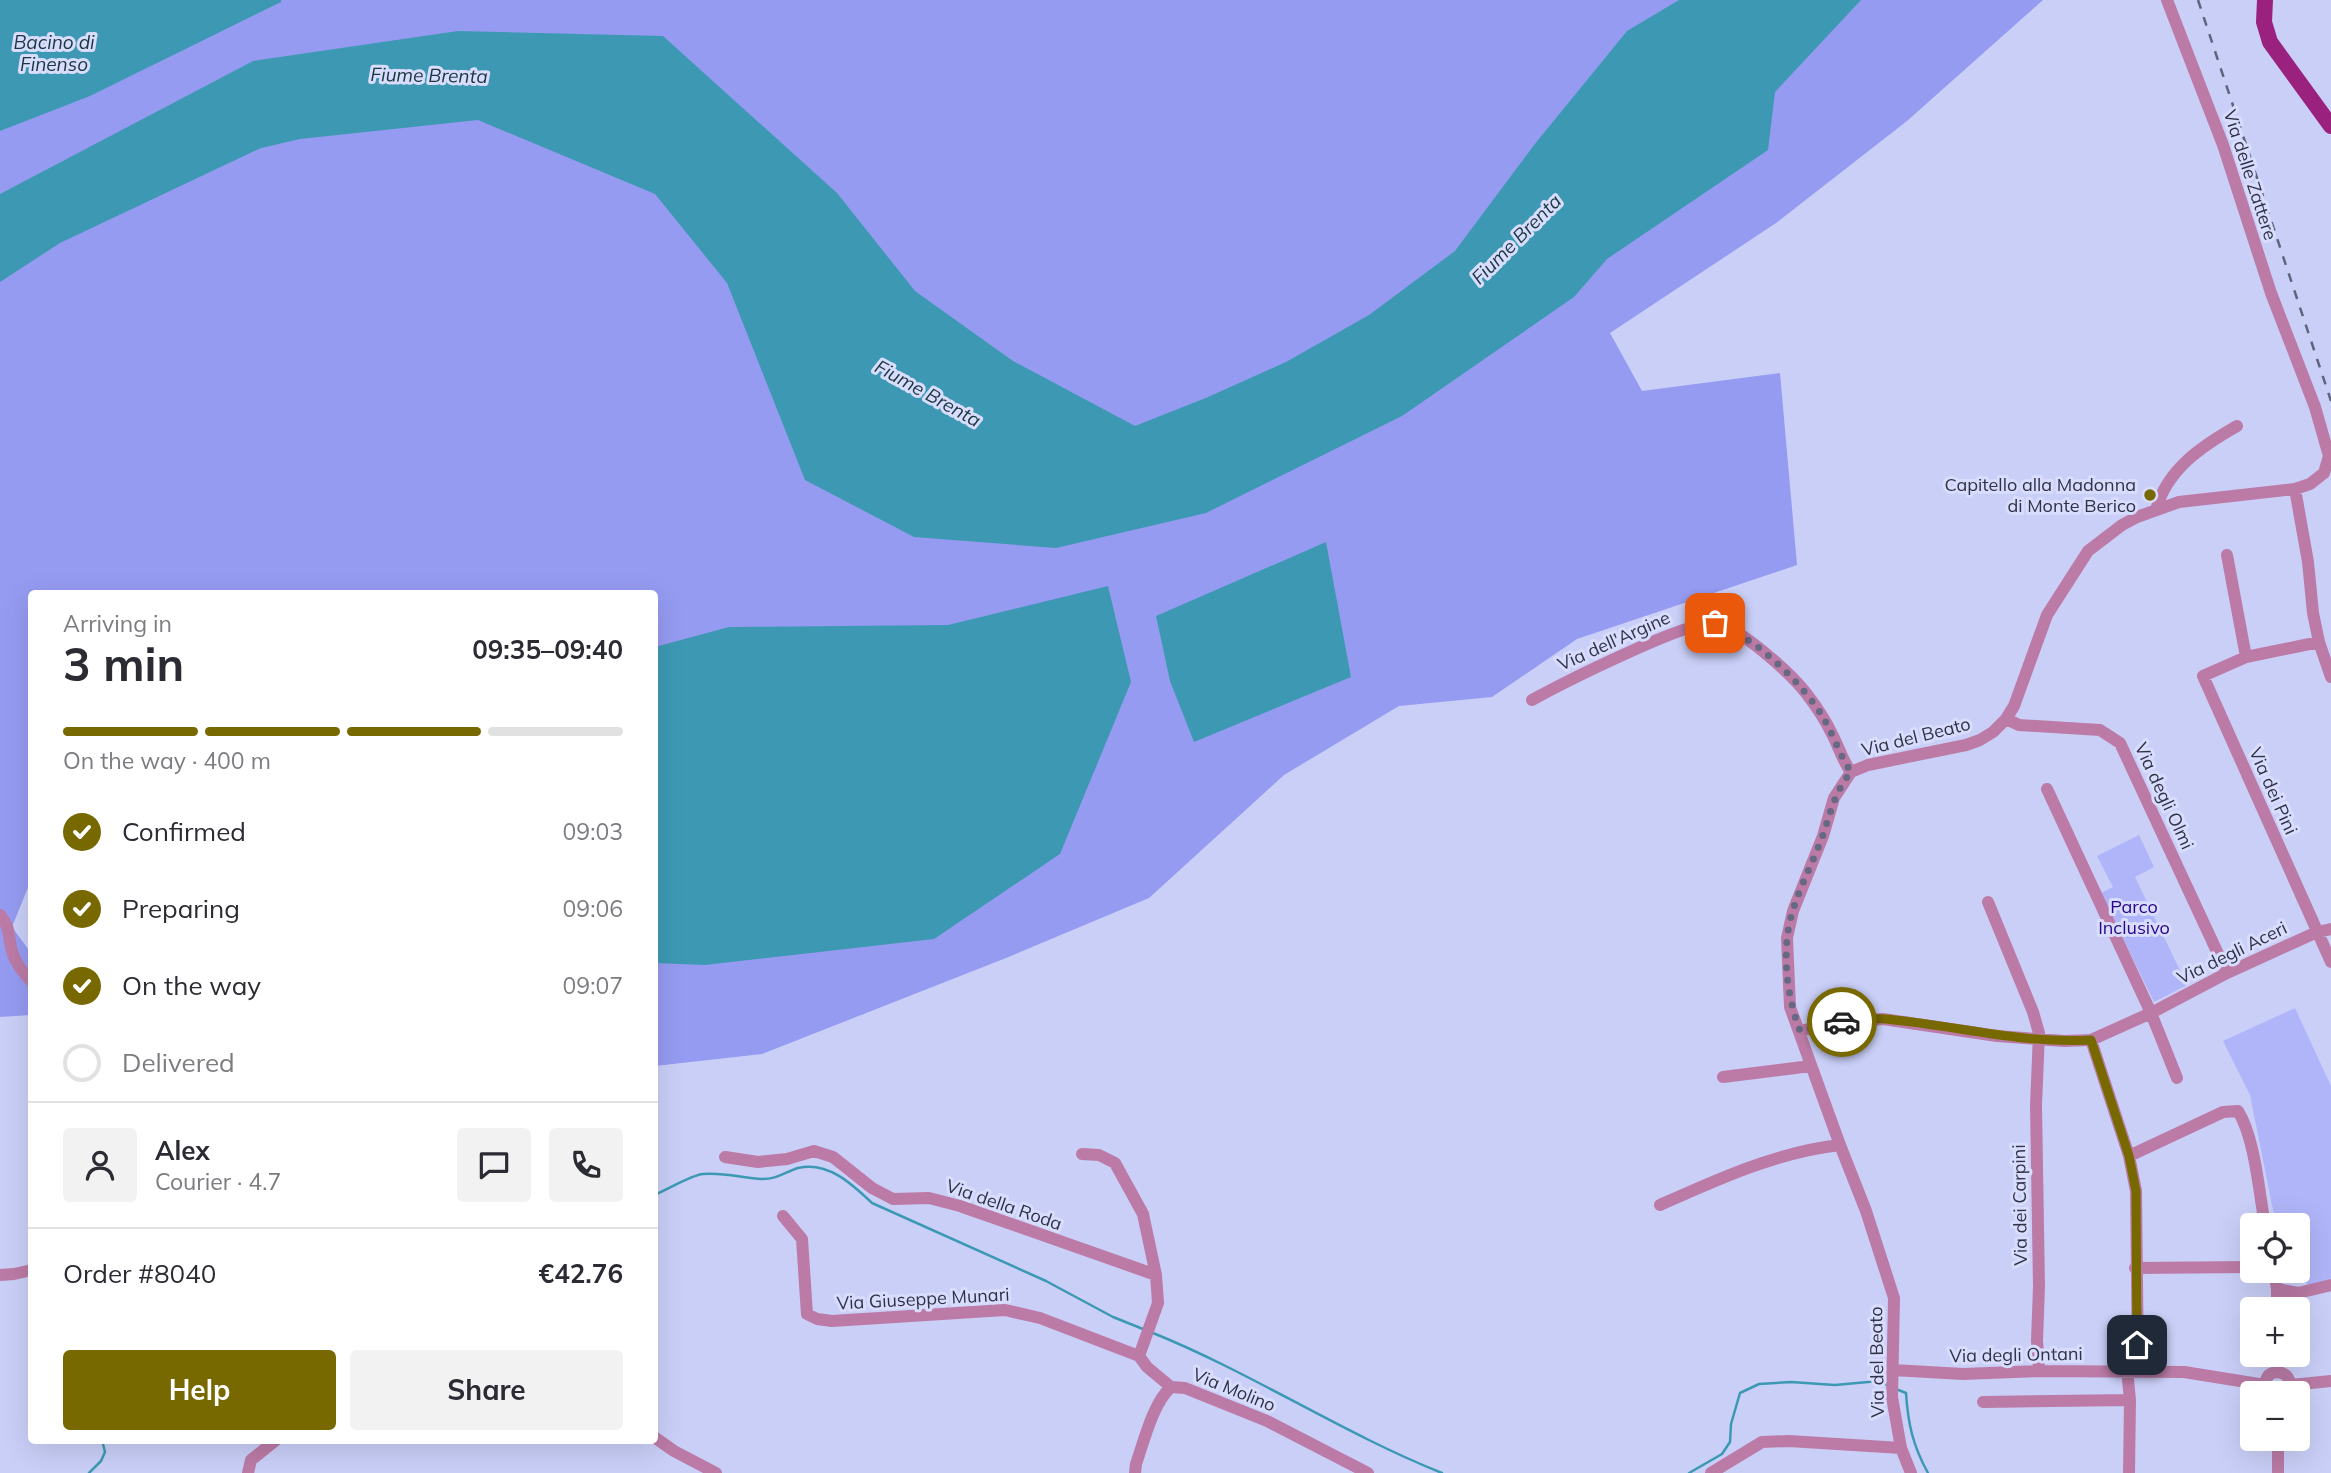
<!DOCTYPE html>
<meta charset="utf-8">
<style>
:root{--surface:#fff;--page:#f2f2f3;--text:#2b2b33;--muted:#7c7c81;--line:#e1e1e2;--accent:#776800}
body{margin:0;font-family:Mulish,sans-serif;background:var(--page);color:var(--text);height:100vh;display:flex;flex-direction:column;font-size:26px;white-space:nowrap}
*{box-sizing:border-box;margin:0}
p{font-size:23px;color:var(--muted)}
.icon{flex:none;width:38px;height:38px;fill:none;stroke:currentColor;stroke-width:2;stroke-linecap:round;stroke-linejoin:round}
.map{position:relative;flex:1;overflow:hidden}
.details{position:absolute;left:28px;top:590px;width:630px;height:854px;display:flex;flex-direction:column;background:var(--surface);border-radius:7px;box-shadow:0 7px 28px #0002}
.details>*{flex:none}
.tools{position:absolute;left:2240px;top:1213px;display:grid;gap:14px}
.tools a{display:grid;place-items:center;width:70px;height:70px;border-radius:7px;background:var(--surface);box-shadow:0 7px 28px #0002;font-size:35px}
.pin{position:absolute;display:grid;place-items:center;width:60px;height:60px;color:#fff;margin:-30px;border-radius:14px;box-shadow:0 4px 10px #0006}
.courier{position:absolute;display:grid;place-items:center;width:70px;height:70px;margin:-35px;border:5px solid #776800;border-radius:50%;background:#fff;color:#222;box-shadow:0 2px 9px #0007}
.summary em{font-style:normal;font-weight:700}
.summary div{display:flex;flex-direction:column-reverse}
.summary{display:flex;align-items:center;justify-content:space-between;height:119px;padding:0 35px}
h1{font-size:46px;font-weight:700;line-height:52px}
.bar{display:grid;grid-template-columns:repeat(4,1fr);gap:10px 7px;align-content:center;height:84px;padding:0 35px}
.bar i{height:9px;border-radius:5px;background:var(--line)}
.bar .selected{background:var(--accent)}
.bar p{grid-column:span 4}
.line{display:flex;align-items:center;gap:18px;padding:0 35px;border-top:2px solid var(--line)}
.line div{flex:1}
.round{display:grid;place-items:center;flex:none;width:74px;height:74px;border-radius:7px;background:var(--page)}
ol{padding:0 35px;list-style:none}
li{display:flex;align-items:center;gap:21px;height:77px}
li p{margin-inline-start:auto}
li .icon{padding:7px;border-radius:50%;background:var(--accent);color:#fff;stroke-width:4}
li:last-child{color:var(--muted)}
li i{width:38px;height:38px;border:4px solid var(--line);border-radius:50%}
.cta{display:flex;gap:14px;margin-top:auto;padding:14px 35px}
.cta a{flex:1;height:80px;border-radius:7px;background:var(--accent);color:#fff;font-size:28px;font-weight:700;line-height:80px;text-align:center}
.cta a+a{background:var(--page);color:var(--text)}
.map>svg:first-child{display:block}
</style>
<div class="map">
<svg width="2331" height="1473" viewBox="0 0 2331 1473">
<rect width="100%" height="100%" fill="#cacff8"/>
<!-- green -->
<path fill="#afb5f8" d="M2139,835L2154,867L2135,877L2187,985L2154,1002L2101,893L2113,887L2097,856Z
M2295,1008L2331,1086V1279L2309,1285L2285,1271L2298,1270V1225H2276L2250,1095L2223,1041Z"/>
<!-- forest -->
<path fill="#959bf1" d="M0,0H2043L1907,121L1776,223L1610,333L1642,391L1780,373L1797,565L1577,639L1492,697L1399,706L1284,775L1149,898L1006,958L762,1054L655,1066L654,593H32L31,880L12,927L31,953V1015L0,1017Z"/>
<!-- water -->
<path fill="#3d99b3" d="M0,0H281V2L90,96L0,131Z
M1679,0H1861L1775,92L1768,150L1607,259L1574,297L1402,416L1206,513L1056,548L914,537L805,480L727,283L655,194L478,120L300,139L261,148L60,243L0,282V194L253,61L458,31L663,36L837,193L915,291L1013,361L1135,426L1208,397L1286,362L1369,315L1455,251L1534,145L1627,31Z
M1326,542L1351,677L1194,742L1170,681L1156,616Z
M1108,586L1131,682L1060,854L934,939L705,965L655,963V647L729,627L948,625Z"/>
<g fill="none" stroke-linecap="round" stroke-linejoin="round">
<!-- stream -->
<path stroke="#3d99b3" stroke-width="2.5" d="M654,1195C667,1190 691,1175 703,1174C723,1172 743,1178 762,1179C778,1179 785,1172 798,1168C828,1161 852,1184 872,1203L1046,1281L1113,1317L1143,1329
M1153,1333C1252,1373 1342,1433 1442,1473
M1896,1389L1906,1393C1908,1424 1913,1446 1928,1473
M89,1473L101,1461L105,1452L102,1440
M1689,1473L1722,1454L1730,1442L1731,1424L1740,1393L1759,1384L1791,1382L1835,1385L1879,1381L1887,1385"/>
<!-- minor -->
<path stroke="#bb7ba6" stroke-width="12" d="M2295,489L2308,562L2313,613L2319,642L2331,677
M2156,510C2167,469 2202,446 2237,426
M2227,555L2246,657
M2319,642L2246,657L2203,676L2331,962
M1532,700C1561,684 1688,620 1714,623C1738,625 1791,674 1806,693C1816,706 1825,719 1832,734C1839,747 1842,760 1851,772
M2006,719L2019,725L2100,730L2120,743L2227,973
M2047,789L2151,1013L2177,1078
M1988,902L2033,1012L2039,1033L2036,1105L2039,1287L2037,1340L2039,1371
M0,915C10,928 8,933 11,947C14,962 22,971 32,982
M1800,1031L1840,1022L1883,1019L1997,1036L2064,1041L2091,1040L2151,1013L2227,973L2317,932L2331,929
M2091,1040L2129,1156L2136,1191L2138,1370
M1723,1077L1811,1066
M1082,1154L1099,1155L1115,1163L1143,1214L1156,1275
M2129,1156L2223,1112L2238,1111C2255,1138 2259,1193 2265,1225
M725,1157L758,1162L787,1159L814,1151L833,1157L872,1188L893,1199L929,1198L960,1206L1156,1275L1158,1303L1139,1356
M1660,1205C1718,1179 1777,1152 1840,1145
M783,1216L802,1239L807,1314L817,1319L832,1321L1005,1310L1040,1318L1139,1356
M2135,1268L2252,1267
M2274,1270L2277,1289V1309
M0,1275L14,1274L32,1270
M2277,1289L2298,1293L2331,1285
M2278,1354V1372
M1139,1356L1147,1367L1171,1387
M1893,1370L1963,1374L2039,1371L2184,1372L2265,1385
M2127,1370L2130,1400L2129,1473
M2291,1385L2331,1381
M2268,1393C2254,1365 2301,1366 2287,1393
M1983,1402L2130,1400
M654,1437L674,1451L716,1473
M2278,1438V1473
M248,1473L251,1460L276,1440
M1135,1473L1136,1464C1144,1441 1153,1403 1171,1387L1185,1388L1267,1421L1368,1473
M1711,1473L1762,1442L1789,1441L1901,1448
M1911,1473L1901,1448L1892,1397L1894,1298L1866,1211L1840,1145L1790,1007L1787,938L1793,911L1823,836L1834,798L1851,772L1868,765L1966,745L1980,740L1993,732L2006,719L2014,706L2047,615L2088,551L2122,525L2137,517L2179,502L2295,489L2310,484L2324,473L2329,456L2315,407L2271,293L2223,145L2167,0"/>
<!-- major -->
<path stroke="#9b217e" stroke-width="16" d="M2265,0L2264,22L2270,42L2331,126"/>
<!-- rail -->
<path stroke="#60637d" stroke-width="2.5" stroke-dasharray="9 9" stroke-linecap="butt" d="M2198,0L2331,401"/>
</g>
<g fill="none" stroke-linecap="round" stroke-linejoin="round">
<!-- done -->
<path stroke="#666984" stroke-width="7" stroke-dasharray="0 12.6" d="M1715,623C1752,634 1805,685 1824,719C1834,736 1840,756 1851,772C1835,791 1831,811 1823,835C1814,860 1801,884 1793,910C1781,947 1786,994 1800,1031L1842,1022"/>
<!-- route -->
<path stroke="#776800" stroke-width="9" d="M1842,1022C1856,1021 1871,1018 1885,1019C1955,1025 2019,1044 2091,1040L2129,1156L2136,1191L2137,1345"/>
</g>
<!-- markers -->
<circle fill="#776800" stroke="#d9ddfd" stroke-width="2.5" cx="2150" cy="495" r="7"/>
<g text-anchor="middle" stroke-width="6" stroke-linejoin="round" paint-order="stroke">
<!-- street labels -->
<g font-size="18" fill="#303246" stroke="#d9ddfd">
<text transform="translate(2250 175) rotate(72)" y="6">Via delle Zattere</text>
<text transform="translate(1614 641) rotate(-24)" y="6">Via dell'Argine</text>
<text transform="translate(1916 737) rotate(-14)" y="6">Via del Beato</text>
<text transform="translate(2273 791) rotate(66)" y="6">Via dei Pini</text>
<text transform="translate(2164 796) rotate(65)" y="6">Via degli Olmi</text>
<text transform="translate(2232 953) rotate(-26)" y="6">Via degli Aceri</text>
<text transform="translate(1004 1205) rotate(19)" y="6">Via della Roda</text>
<text transform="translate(2020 1205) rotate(-91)" y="6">Via dei Carpini</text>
<text transform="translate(923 1299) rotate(-3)" y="6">Via Giuseppe Munari</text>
<text transform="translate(2016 1355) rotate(-1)" y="6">Via degli Ontani</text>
<text transform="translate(1877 1362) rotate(-91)" y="6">Via del Beato</text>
<text transform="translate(1234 1390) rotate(22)" y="6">Via Molino</text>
</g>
<!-- poi labels -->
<g font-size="18" fill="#303246" stroke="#d9ddfd" text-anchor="end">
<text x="2136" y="491">Capitello alla Madonna<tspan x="2136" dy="21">di Monte Berico</tspan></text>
</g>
<!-- park labels -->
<g font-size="18" fill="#2a068b" stroke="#d9ddfd">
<text x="2134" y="913">Parco<tspan x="2134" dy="21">Inclusivo</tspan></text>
</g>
<!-- water labels -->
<g font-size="19" font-style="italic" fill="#1a363e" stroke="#d9ddfd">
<text x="54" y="49">Bacino di<tspan x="54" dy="22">Finenso</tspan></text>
<text transform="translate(429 75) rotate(1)" y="7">Fiume Brenta</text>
<text transform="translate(1516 239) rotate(-45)" y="7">Fiume Brenta</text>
<text transform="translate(928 393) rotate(29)" y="7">Fiume Brenta</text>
</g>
</g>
</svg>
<div class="tools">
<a><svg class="icon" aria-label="locate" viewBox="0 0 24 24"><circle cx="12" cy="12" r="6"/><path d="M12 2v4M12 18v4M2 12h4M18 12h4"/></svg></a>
<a>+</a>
<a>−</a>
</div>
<div class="pin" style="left:1715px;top:623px;background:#ea580c"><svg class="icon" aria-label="bag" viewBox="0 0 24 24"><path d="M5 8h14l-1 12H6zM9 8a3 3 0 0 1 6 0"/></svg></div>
<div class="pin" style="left:2137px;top:1345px;background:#1f2937"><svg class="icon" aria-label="home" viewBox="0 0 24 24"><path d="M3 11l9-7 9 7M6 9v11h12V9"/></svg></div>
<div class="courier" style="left:1842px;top:1022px"><svg class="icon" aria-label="car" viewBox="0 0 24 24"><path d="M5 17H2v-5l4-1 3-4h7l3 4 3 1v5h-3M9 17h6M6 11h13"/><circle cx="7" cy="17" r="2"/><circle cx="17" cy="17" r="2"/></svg></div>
<section class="details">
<div class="summary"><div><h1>3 min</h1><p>Arriving in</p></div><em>09:35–09:40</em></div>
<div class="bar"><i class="selected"></i><i class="selected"></i><i class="selected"></i><i></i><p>On the way · 400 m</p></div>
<ol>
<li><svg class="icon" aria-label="check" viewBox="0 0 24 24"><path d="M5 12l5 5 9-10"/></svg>Confirmed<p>09:03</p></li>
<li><svg class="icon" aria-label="check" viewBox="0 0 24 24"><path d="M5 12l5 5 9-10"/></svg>Preparing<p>09:06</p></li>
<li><svg class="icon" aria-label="check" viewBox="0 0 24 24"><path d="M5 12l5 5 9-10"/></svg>On the way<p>09:07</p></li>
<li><i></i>Delivered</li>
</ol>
<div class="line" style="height:126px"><a class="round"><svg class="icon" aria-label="person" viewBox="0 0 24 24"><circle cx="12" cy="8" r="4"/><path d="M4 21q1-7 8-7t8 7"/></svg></a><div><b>Alex</b><p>Courier · 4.7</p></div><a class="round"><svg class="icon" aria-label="chat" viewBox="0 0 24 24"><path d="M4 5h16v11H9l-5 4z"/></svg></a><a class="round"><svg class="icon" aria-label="phone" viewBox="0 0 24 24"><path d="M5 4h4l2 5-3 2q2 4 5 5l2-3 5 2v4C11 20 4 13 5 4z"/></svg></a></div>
<div class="line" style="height:91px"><div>Order #8040</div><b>€42.76</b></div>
<div class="cta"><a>Help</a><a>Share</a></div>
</section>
</div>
